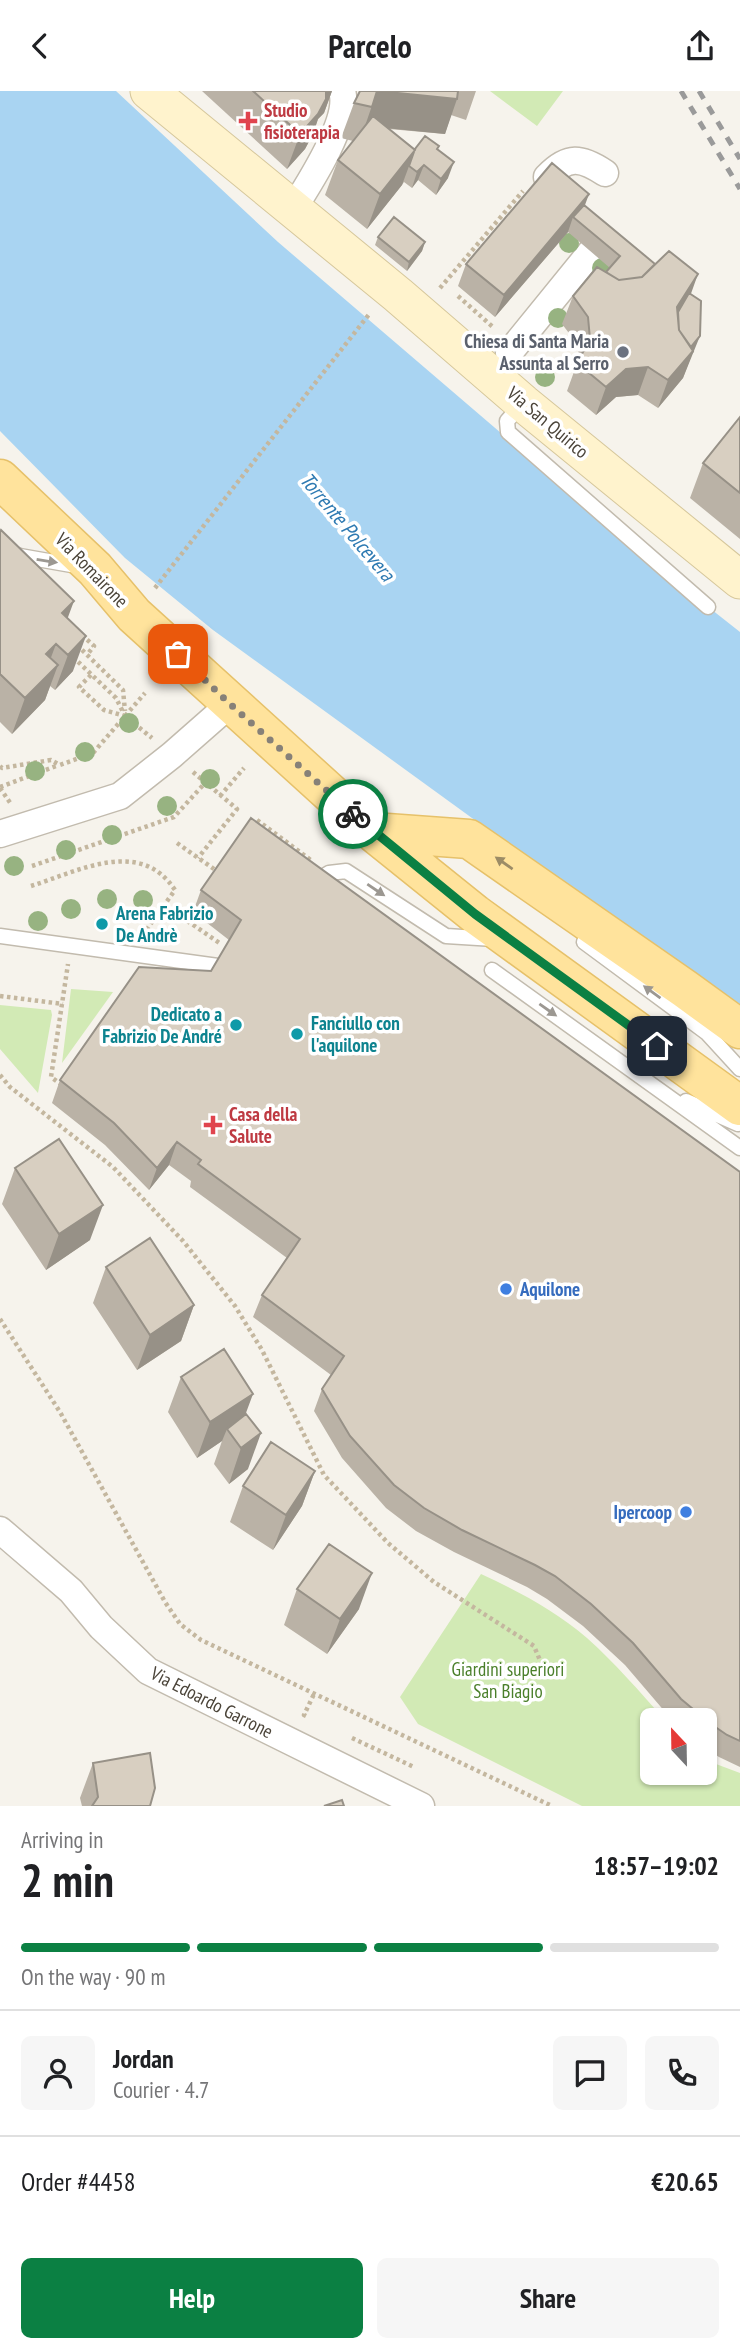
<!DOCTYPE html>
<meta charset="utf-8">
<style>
:root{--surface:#fff;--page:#f6f6f6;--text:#202124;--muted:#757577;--line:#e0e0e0;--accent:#0b8043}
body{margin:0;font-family:"PT Sans Narrow",sans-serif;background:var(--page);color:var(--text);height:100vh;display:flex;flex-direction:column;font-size:26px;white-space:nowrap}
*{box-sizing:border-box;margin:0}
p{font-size:23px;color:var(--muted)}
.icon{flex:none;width:38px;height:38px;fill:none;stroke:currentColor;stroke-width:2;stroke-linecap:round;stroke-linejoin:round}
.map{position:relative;height:1715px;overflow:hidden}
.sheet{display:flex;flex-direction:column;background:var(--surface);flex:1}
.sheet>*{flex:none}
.needle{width:46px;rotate:338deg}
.controls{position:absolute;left:640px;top:1617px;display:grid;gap:14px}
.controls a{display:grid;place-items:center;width:77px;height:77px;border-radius:10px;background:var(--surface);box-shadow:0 2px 5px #0004;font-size:35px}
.pin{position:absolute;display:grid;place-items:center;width:60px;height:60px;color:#fff;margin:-30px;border-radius:14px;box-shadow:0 4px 10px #0006}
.courier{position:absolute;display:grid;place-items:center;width:70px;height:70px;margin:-35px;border:5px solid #0b8043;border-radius:50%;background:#fff;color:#222;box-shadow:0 2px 9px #0007}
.overview em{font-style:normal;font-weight:700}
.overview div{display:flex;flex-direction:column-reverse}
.overview{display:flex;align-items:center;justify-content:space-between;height:119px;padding:0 21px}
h1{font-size:46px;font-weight:700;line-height:52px}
.bar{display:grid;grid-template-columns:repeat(4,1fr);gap:10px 7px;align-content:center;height:84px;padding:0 21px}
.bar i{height:9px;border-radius:5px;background:var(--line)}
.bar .selected{background:var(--accent)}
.bar p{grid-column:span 4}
.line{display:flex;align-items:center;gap:18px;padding:0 21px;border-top:2px solid var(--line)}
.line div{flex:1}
.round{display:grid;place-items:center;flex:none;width:74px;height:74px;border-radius:10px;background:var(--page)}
.cta{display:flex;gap:14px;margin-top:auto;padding:14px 21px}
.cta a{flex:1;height:80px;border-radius:10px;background:var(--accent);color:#fff;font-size:28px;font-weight:700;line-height:80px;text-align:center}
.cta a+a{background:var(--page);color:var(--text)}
header{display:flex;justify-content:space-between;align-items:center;height:91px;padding:0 21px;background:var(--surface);font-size:32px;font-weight:700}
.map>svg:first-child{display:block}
</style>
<header><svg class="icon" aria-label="back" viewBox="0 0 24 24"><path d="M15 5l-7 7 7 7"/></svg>Parcelo<svg class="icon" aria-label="share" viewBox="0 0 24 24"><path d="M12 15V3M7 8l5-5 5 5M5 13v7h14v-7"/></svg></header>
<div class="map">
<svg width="740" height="1715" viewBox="0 0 740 1715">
<rect width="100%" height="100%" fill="#f6f3ec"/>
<!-- green -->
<path fill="#d2eab5" d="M490,0H563L537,35Z
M71,898L113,901L62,972Z
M0,914L51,919L52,924L38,1002L0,958Z
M481,1483C518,1500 556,1520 587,1547C615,1572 640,1601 665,1629H653V1682H705V1664L716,1673L740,1682V1715H582L418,1633L400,1606Z"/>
<!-- water -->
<path fill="#a9d4f2" d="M0,0H116L278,151L655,474L740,541V917L505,751L213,539L125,467L0,340Z"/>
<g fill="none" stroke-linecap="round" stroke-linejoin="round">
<defs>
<path id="lane" d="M523,312L507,330L508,341L708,516
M0,458L20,465L77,475
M319,792L316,790L329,782L346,780L446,845L494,848
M0,845L218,875
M584,851L707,942L740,978
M492,879L740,1057
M686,1010L738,1033"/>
<path id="street" d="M561,100L547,86C568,64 581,66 605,82
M293,118C309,93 351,28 342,0
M509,262L591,161
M0,743L120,705L172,664L230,613
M0,1439L71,1500L101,1536L148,1580L421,1715"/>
<path id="secondary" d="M149,0L398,204L523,312L740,489"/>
<path id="primary" d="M0,388L95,478L134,524L373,741L475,823L740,1015
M373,741L469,748L685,898L740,938"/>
</defs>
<!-- lane casing -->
<use href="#lane" stroke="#c2bbae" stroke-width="17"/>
<!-- street casing -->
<use href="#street" stroke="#c2bbae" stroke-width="29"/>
<!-- secondary casing -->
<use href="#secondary" stroke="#d6c79b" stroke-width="39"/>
<!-- primary casing -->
<use href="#primary" stroke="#e6c16a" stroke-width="41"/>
<!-- path -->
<path stroke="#c4b79f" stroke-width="4.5" stroke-dasharray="3.5 3.5" stroke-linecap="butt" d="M440,197L523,100
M458,205L494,237
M155,497L370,222
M82,544L94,555L87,564
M77,554L123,599L125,620
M73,566L116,607L125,625
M91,584L79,596L104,619L125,625L152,647
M0,675L2,677L51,669L60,674L93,662L145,602
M193,681L237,718L198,767
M0,696L59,674
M0,697L11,713
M220,705L244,677
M257,729L312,770
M177,752L214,778
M32,775L174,726L205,692
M31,795C79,780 140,746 175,799L142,845
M164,814L221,853
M0,905L63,913
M0,984L10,996L113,1076L183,1150L235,1215L262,1259L324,1384L388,1452L434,1491L534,1555L544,1579
M62,994L51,986L68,873
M0,1228L60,1321L165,1511L180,1533L201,1549L552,1715
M306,1625L304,1624L314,1603
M352,1647L414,1676"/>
<!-- lane -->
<use href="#lane" stroke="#fff" stroke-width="14"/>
<!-- street -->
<use href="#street" stroke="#fff" stroke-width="26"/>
<!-- secondary -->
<use href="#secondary" stroke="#fff3cd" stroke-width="37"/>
<!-- primary -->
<use href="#primary" stroke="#ffe39c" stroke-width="38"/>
<!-- rail -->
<path stroke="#9a9a9a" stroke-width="5" stroke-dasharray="9 9" stroke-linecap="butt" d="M681,0L740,98
M699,0L740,68"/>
</g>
<!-- trees -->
<g fill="#97b381">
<circle cx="569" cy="152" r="10"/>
<circle cx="602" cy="177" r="10"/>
<circle cx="558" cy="227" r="10"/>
<circle cx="545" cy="286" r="10"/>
<circle cx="129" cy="632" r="10"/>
<circle cx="85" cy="661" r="10"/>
<circle cx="35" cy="680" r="10"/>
<circle cx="210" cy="688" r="10"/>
<circle cx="167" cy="715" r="10"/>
<circle cx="112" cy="744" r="10"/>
<circle cx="66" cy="759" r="10"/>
<circle cx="14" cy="775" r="10"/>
<circle cx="107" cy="808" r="10"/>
<circle cx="143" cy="809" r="10"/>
<circle cx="71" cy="818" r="10"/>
<circle cx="38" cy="830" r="10"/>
</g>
<!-- wall -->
<path fill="#bab2a6" d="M202,0H332L324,22L318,28L313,43L305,58L287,78Z
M360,0H476L466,29L451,24L445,43L389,38L415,58L439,55L437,58L448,87L436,104L418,89L412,97L404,91L402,94L367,138L325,104L338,69L353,50L341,47L354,12Z
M585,115L691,203L694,261L692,263L683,287L658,317L638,304L616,306L596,324L567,300L579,267L578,254L562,233L573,205L606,181L610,177L568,141L495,226L458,195L466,173Z
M378,146L425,151L422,160L407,180L375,154Z
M740,326V448L690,407L703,372Z
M0,441L68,527L73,580L55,599L50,595L45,609L12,643L0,631Z
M201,799L740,1081V1676L719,1666L705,1657V1629H672L625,1574L583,1535L547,1508L527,1496L454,1461L416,1440L386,1417L342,1367L314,1320L322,1298L331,1284L253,1226L262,1204L287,1167L190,1096L191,1090L169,1074L149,1099L105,1054L52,1012L60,989L211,880L229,849L193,821Z
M15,1077L90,1149L46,1179L2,1113Z
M106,1176L194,1214L181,1250L137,1279L93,1212Z
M181,1286L246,1323L248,1378L229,1393L214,1373L222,1350L197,1367L168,1321Z
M315,1380L302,1415L273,1459L230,1431L243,1395Z
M297,1498L359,1518L327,1563L284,1534Z
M93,1672L150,1715H82L80,1707Z"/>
<!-- shaded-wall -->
<path fill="#979187" d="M326,0H332L324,22L318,28L313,43L305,58L287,78L300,43Z
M377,0L457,8L445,43L365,35Z
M415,59L402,94L367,138L380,103Z
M454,71L448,87L436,104L441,88Z
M424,74L418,89L412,97L417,81Z
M589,103L581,125L573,126L568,141L495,226L504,204Z
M425,151L422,160L407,180L409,171Z
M698,183L688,211L673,234L677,216Z
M700,245L683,287L658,317L668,289L683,264Z
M648,276L638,304L616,306L596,324L606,296L626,278Z
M74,510L61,545L62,522Z
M86,545L73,580L55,599L68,564Z
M56,553L43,588L46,563Z
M58,574L45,609L12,643L25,607Z
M177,1051L169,1074L149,1099L157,1077Z
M103,1114L90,1149L46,1179L59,1143Z
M194,1214L181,1250L137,1279L150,1244Z
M253,1303L240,1338H227L222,1350L197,1367L210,1331Z
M261,1342L248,1378L229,1393L241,1357Z
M315,1380L302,1415L273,1459L286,1424Z
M372,1482L359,1518L327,1563L340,1528Z"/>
<!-- building -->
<path fill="#d8cfc1" stroke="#979187" stroke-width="2" d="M253,0H326V8L318,23L300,43Z
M360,0H377L372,16L354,12Z
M378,0H458L457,8Z
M373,25L415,59L380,103L338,69Z
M425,45L439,55L437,58L454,71L441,88L424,74L417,81L409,75L415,58Z
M552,72L589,103L504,204L466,173Z
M584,114L655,173L642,186L619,189L606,181L620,165L573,126Z
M394,126L425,151L409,171L378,146Z
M669,160L698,183L677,216L679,239L693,260L668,289L648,276L626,278L606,296L577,272L590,248L588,226L573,205L597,176L619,189L642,186Z
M689,202L701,210L700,245L691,256L679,239L678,221Z
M740,326V402L703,372Z
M1,439L74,510L62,522L86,545L68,564L56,553L46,563L58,574L25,607L0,583V441Z
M251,727L740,1081V1650L727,1644L711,1633L681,1608L633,1552L591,1513L555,1485L535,1474L462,1439L424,1417L394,1394L350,1345L322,1298L344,1265L262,1204L300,1148L198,1073L201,1069L177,1051L157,1077L114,1032L60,989L139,876L211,880L241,829L201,799Z
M59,1048L103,1114L59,1143L15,1077Z
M150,1147L194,1214L150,1244L106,1176Z
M224,1258L253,1303L210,1331L181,1286Z
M246,1323L261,1342L241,1357L227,1338Z
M271,1351L315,1380L286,1424L243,1395Z
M329,1453L372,1482L340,1528L297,1498Z
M150,1662L155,1697L150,1715H92L98,1706L93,1672Z
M342,1709L344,1715H324Z"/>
<!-- one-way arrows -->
<defs><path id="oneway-solid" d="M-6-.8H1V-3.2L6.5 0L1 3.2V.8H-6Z" transform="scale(1.75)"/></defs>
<g fill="#9c9892">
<use href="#oneway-solid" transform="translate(47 470) rotate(9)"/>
<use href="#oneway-solid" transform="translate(376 799) rotate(34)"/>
<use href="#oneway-solid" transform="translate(652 901) rotate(-144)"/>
<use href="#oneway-solid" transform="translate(548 919) rotate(35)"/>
</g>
<use fill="#9c8c66" href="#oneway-solid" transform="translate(504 772) rotate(-145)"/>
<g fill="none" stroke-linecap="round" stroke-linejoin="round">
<!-- done -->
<path stroke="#878178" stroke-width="7" stroke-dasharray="0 12.6" d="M178,563L230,613L353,723"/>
<!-- route -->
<path stroke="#0b8043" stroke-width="9" d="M353,723L475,823L657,955"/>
</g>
<!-- markers -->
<g fill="#e0444e" stroke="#fff" stroke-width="2.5">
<path d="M244.5 19.5h7v7h7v7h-7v7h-7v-7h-7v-7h7z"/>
<path d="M209.5 1023.5h7v7h7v7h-7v7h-7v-7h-7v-7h7z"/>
</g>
<circle fill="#6b7280" stroke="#fff" stroke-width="2.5" cx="623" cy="261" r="7"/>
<g fill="#0f9aa8" stroke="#fff" stroke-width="2.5">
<circle cx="102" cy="833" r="7"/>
<circle cx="236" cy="934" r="7"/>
<circle cx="297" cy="943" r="7"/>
</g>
<g fill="#3f7fe0" stroke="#fff" stroke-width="2.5">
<circle cx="506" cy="1198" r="7"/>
<circle cx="686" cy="1421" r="7"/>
</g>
<g text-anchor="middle" stroke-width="7" stroke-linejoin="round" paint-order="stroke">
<!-- health labels -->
<g font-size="19" font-weight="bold" fill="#be3a42" stroke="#fff" text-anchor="start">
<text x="264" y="26">Studio<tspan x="264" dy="22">fisioterapia</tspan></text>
<text x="229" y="1030">Casa della<tspan x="229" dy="22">Salute</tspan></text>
</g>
<!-- worship labels -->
<g font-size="19" font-weight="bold" fill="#5b616d" stroke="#fff" text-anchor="end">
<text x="609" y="257">Chiesa di Santa Maria<tspan x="609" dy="22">Assunta al Serro</tspan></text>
</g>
<!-- street labels -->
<g font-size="19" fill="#4b4439" stroke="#fff">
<text transform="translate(548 331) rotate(40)" y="7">Via San Quirico</text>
<text transform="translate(92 479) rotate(46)" y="7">Via Romairone</text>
<text transform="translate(212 1611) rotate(27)" y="7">Via Edoardo Garrone</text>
</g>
<!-- culture labels -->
<g font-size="19" font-weight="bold" fill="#0d838f" stroke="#fff" text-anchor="start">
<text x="116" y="829">Arena Fabrizio<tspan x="116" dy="22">De Andrè</tspan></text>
<text x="222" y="930" text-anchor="end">Dedicato a<tspan x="222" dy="22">Fabrizio De André</tspan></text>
<text x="311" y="939">Fanciullo con<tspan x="311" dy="22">l'aquilone</tspan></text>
</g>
<!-- shop labels -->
<g font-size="19" font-weight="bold" fill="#366cbe" stroke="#fff" text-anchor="start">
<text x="520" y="1205">Aquilone</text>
<text x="672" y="1428" text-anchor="end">Ipercoop</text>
</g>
<!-- park labels -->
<g font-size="19" fill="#4a7f2a" stroke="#fff">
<text x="508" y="1585">Giardini superiori<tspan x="508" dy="22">San Biagio</tspan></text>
</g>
<!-- water labels -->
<g font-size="21" font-style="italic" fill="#2e7ab2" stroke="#fff">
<text transform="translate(347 436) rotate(50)" y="7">Torrente Polcevera</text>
</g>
</g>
</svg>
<div class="controls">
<a><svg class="needle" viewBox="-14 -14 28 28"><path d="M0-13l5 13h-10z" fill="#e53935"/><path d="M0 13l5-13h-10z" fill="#757577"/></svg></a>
</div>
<div class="pin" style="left:178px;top:563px;background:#ea580c"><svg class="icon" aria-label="bag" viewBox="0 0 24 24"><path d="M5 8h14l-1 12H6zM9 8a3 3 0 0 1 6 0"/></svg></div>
<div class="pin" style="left:657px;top:955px;background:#1f2937"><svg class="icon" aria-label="home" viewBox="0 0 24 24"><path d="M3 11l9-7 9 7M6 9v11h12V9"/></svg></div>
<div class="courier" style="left:353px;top:723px"><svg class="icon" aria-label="bike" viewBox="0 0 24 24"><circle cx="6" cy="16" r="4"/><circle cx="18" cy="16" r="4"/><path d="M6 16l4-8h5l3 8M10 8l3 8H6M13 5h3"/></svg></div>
</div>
<section class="sheet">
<div class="overview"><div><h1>2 min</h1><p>Arriving in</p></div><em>18:57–19:02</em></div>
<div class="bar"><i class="selected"></i><i class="selected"></i><i class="selected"></i><i></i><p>On the way · 90 m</p></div>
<div class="line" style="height:126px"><a class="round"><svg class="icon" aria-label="person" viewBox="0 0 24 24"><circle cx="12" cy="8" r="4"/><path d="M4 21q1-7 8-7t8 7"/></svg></a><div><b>Jordan</b><p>Courier · 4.7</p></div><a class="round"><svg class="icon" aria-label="chat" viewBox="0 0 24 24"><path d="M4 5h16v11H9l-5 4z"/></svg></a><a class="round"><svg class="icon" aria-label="phone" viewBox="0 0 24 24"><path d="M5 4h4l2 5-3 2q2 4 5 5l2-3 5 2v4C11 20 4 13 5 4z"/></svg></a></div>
<div class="line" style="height:91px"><div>Order #4458</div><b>€20.65</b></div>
<div class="cta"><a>Help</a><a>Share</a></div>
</section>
